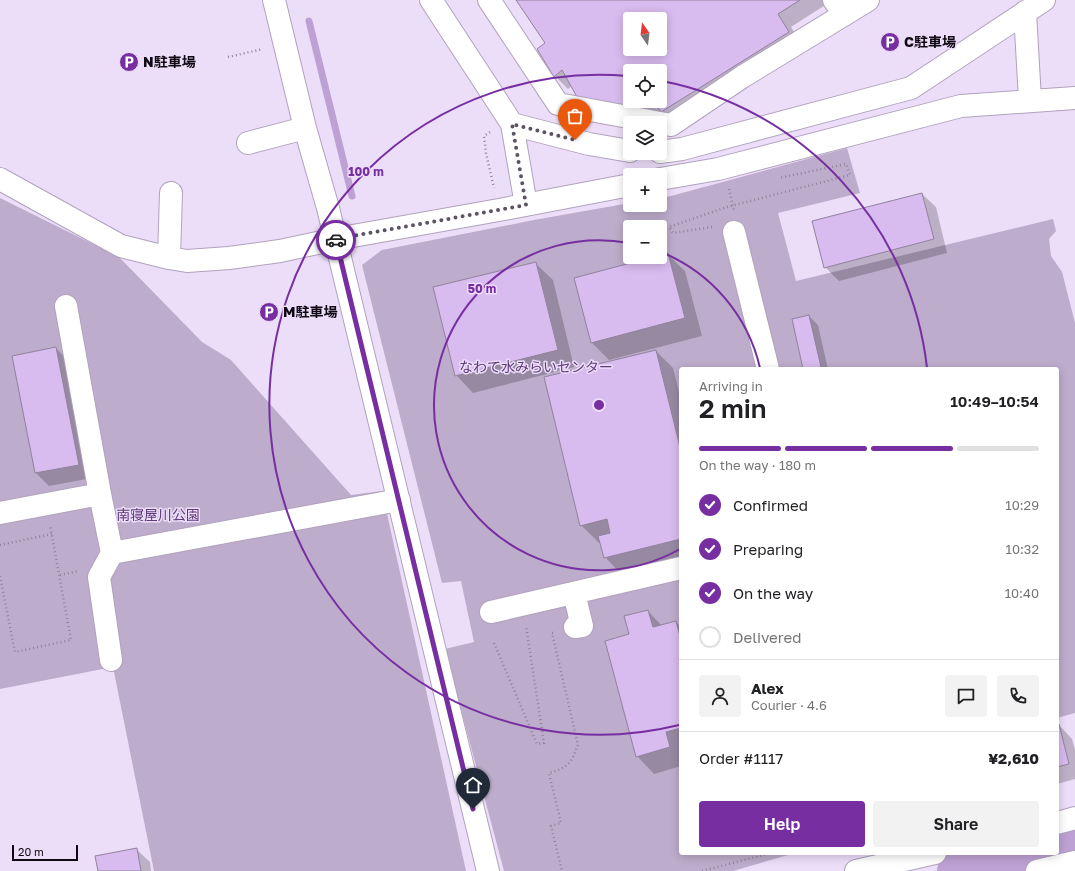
<!DOCTYPE html>
<meta charset="utf-8">
<style>
:root{--surface:#fff;--page:#f2f2f2;--text:#202124;--muted:#757577;--line:#e0e0e0;--accent:#762ea1}
body{margin:0;font-family:"Golos Text","Noto Sans JP",sans-serif;background:var(--page);color:var(--text);height:100vh;display:flex;flex-direction:column;font-size:15px;white-space:nowrap}
*{box-sizing:border-box;margin:0}
p{font-size:13px;color:var(--muted)}
.icon{flex:none;width:22px;height:22px;fill:none;stroke:currentColor;stroke-width:2;stroke-linecap:round;stroke-linejoin:round}
.map{position:relative;flex:1;overflow:hidden}
.panel{position:absolute;left:679px;top:367px;width:380px;height:488px;display:flex;flex-direction:column;background:var(--surface);border-radius:4px;box-shadow:0 2px 10px #0003}
.panel>*{flex:none}
.needle{width:26px;rotate:346deg}
.buttons{position:absolute;left:623px;top:12px;display:grid;gap:8px}
.buttons a{display:grid;place-items:center;width:44px;height:44px;border-radius:4px;background:var(--surface);box-shadow:0 2px 10px #0003;font-size:20px}
.scale{position:absolute;left:12px;bottom:10px;width:66px;box-sizing:border-box;padding-left:4px;border:2px solid #0e0913;border-top:0;font-size:11px;line-height:14px;white-space:nowrap;color:#0e0913;-webkit-text-stroke:3px #ecddf9;paint-order:stroke}
.pin{position:absolute;display:grid;place-items:center;width:34px;height:34px;color:#fff;margin:-41px -17px;border-radius:50% 50% 50% 0;rotate:-45deg;box-shadow:0 0 4px #0007}
.pin .icon{rotate:45deg}
.courier{position:absolute;display:grid;place-items:center;width:40px;height:40px;margin:-20px;border:3px solid #762ea1;border-radius:50%;background:#fff;color:#222;box-shadow:0 1px 5px #0007}
.overview em{font-style:normal;font-weight:600}
.overview div{display:flex;flex-direction:column-reverse}
.overview{display:flex;align-items:center;justify-content:space-between;height:68px;padding:0 20px}
h1{font-size:26px;font-weight:600;line-height:30px}
.bar{display:grid;grid-template-columns:repeat(4,1fr);gap:6px 4px;align-content:center;height:48px;padding:0 20px}
.bar i{height:5px;border-radius:3px;background:var(--line)}
.bar .active{background:var(--accent)}
.bar p{grid-column:span 4}
.line{display:flex;align-items:center;gap:10px;padding:0 20px;border-top:1px solid var(--line)}
.line div{flex:1}
.round{display:grid;place-items:center;flex:none;width:42px;height:42px;border-radius:4px;background:var(--page)}
ol{padding:0 20px;list-style:none}
li{display:flex;align-items:center;gap:12px;height:44px}
li p{margin-inline-start:auto}
li .icon{padding:4px;border-radius:50%;background:var(--accent);color:#fff;stroke-width:4}
li:last-child{color:var(--muted)}
li i{width:22px;height:22px;border:2px solid var(--line);border-radius:50%}
.button{display:flex;gap:8px;margin-top:auto;padding:8px 20px}
.button a{flex:1;height:46px;border-radius:4px;background:var(--accent);color:#fff;font-size:16px;font-weight:600;line-height:46px;text-align:center}
.button a+a{background:var(--page);color:var(--text)}
.map>svg:first-child{display:block}
</style>
<div class="map">
<svg width="1075" height="871" viewBox="0 0 1075 871">
<rect width="100%" height="100%" fill="#ecddf9"/>
<!-- green -->
<path fill="#bdaccb" fill-rule="evenodd" d="M847,148L860,193L778,213L796,281L1053,219L1056,231L1049,239L1051,256L1062,272L1075,323V713L1057,718V369H681V853H795L733,871H504L445,649L474,642L461,581L442,583L362,265L382,250L534,220L630,203V205H660V198L671,196ZM630,227H660V257H630Z
M0,198L119,257L202,342L231,360L351,495L382,491L466,871H154L113,667L0,689Z"/>
<!-- shadow -->
<path fill="#0003" fill-rule="evenodd" d="M518,0H833L791,27L802,45L675,125L662,112L648,121L572,86L568,89L555,76L538,49L546,44ZM630,19H660V49H630ZM630,71H660V101H630Z
M922,194L936,207L947,253L839,281L825,267L814,222Z
M667,254L685,271L702,336L609,360L592,343L657,257Z
M535,263L553,280L574,367L473,393L456,375Z
M809,316L818,325L828,369H804Z
M56,348L69,362L92,478L49,486L36,473Z
M656,351L673,368L681,400V560L622,575L605,557L601,542L599,543L581,525Z
M648,611L662,626L676,622L681,627V766L654,774L637,756L630,635Z
M1059,725L1072,739L1075,750V779L1057,784V726Z
M136,849L150,862L151,871H99Z"/>
<g fill="none" stroke-linecap="round" stroke-linejoin="round">
<!-- stream -->
<path stroke="#bda1d4" stroke-width="7" d="M309,21L352,196"/>
<!-- river -->
<path stroke="#bda1d4" stroke-width="40" d="M1057,848L1075,843
M957,871L1034,853"/>
</g>
<!-- building -->
<path fill="#d8bbef" stroke="#91829c" fill-rule="evenodd" d="M516,0H800L778,14L789,32L661,112L653,101H660V71H630V101H645L634,108L577,97L562,70L554,77L537,49L545,43ZM630,19H660V49H630Z
M922,193L934,239L824,268L812,221Z
M668,253L685,318L591,343L574,278L653,257H660V255Z
M536,262L558,350L455,376L433,287Z
M809,315L821,367L814,369H803L792,319Z
M56,347L79,465L35,473L12,356Z
M656,350L681,451V539L604,558L598,536L610,533L607,519L580,526L544,377Z
M648,610L653,627L676,621L681,640V728L666,732L670,747L636,757L605,641L629,634L624,616Z
M1059,724L1069,764L1057,767V725Z
M137,848L141,871H98L95,856Z"/>
<g fill="none" stroke-linecap="round" stroke-linejoin="round">
<defs>
<path id="minor" d="M274,0L305,128L328,208L488,871
M431,0L512,124L589,144L630,151
M489,0L558,104L671,125L742,77L868,0
M834,0L844,15
M1025,12L1030,100
M512,124L526,205
M248,143L305,128
M660,152L682,149L911,88L1044,0
M0,179L121,246L169,258L187,261L229,258L280,251L336,239L499,210L630,185
M660,179L718,169L961,106L1075,98
M734,232L768,369
M169,258L171,193
M66,306L100,494L112,553L399,500
M0,513L100,494
M574,593L582,626L575,627
M491,612L681,568
M111,660L99,577L112,553
M1057,823L1075,818
M856,871L935,853
M1037,871L1075,862"/>
</defs>
<!-- minor casing -->
<use href="#minor" stroke="#b1a2bd" stroke-width="24"/>
<!-- path -->
<path stroke="#90859a" stroke-width="2.5" stroke-dasharray="1 3" stroke-linecap="butt" d="M228,57L263,49
M490,132L484,136L486,153L494,188
M729,189L734,211
M712,227L673,233L669,227L727,207L850,175L846,164L779,178
M0,545L52,534
M60,575L79,571
M0,576L15,652L71,640L50,525
M553,633H552L578,745C576,749 575,753 573,757C568,767 559,770 549,773L561,823L551,826L562,871
M494,643L537,744L544,743L526,626
M702,871L771,853"/>
<!-- minor -->
<use href="#minor" stroke="#fff" stroke-width="22"/>
</g>
<g fill="none" stroke-linecap="round" stroke-linejoin="round">
<!-- done -->
<path stroke="#5c5364" stroke-width="4" stroke-dasharray="0 7.2" d="M336,240V239L526,205L512,124L575,140"/>
<!-- route -->
<path stroke="#762ea1" stroke-width="5" d="M336,240L473,809"/>
</g>
<!-- distance rings -->
<g fill="none" stroke="#762ea1" stroke-width="2">
<path d="M680 549A165 165 0 1 1 629 243M661 252A165 165 0 0 1 760 368"/>
<path d="M679 725A330 330 0 1 1 628 76M662 81A330 330 0 0 1 927 368"/>
</g>
<!-- icons -->
<defs>
<symbol id="parking-disc" viewBox="-11 -11 22 22"><circle r="9.5" fill="#762ea1" stroke="#ecddf9"/><path d="M-3.5-5.5H1a3.5 3.5 0 0 1 0 7H-1V5.5H-3.5ZM-1-3.4V-.6H.8a1.4 1.4 0 0 0 0-2.8Z" fill="#fff"/></symbol>
</defs>
<g fill-rule="evenodd">
<use href="#parking-disc" x="879" y="31" width="22" height="22"/>
<use href="#parking-disc" x="118" y="51" width="22" height="22"/>
<use href="#parking-disc" x="258" y="301" width="22" height="22"/>
</g>
<g text-anchor="middle" stroke-width="3" stroke-linejoin="round" paint-order="stroke">
<!-- poi labels -->
<g font-size="14" font-weight="bold" fill="#0e0913" stroke="#ecddf9" text-anchor="start">
<text x="904" y="47">C駐車場</text>
<text x="143" y="67">N駐車場</text>
<text x="283" y="317">M駐車場</text>
</g>
<!-- park labels -->
<g font-size="14" fill="#5f3a78" stroke="#ecddf9">
<text x="536" y="372">なわて水みらいセンター</text>
<text x="158" y="520">南寝屋川公園</text>
</g>
</g>
<circle cx="599" cy="405" r="6" fill="#762ea1" stroke="#ecddf9" stroke-width="2"/>
<g font-size="12" text-anchor="middle" font-weight="bold" fill="#762ea1" stroke="#ecddf9" stroke-width="3" stroke-linejoin="round" paint-order="stroke">
<text x="366" y="176">100 m</text>
<text x="482" y="293">50 m</text>
</g>
</svg>
<div class="buttons">
<a><svg class="needle" viewBox="-14 -14 28 28"><path d="M0-13l5 13h-10z" fill="#e53935"/><path d="M0 13l5-13h-10z" fill="#757577"/></svg></a>
<a><svg class="icon" aria-label="locate" viewBox="0 0 24 24"><circle cx="12" cy="12" r="6"/><path d="M12 2v4M12 18v4M2 12h4M18 12h4"/></svg></a>
<a><svg class="icon" aria-label="layers" viewBox="0 0 24 24"><path d="M12 4l9 5-9 5-9-5zM3 14l9 5 9-5"/></svg></a>
<a>+</a>
<a>−</a>
</div>
<div class="scale">20 m</div>
<div class="pin" style="left:575px;top:140px;background:#ea580c"><svg class="icon" aria-label="bag" viewBox="0 0 24 24"><path d="M5 8h14l-1 12H6zM9 8a3 3 0 0 1 6 0"/></svg></div>
<div class="pin" style="left:473px;top:809px;background:#1f2937"><svg class="icon" aria-label="home" viewBox="0 0 24 24"><path d="M3 11l9-7 9 7M6 9v11h12V9"/></svg></div>
<div class="courier" style="left:336px;top:240px"><svg class="icon" aria-label="car" viewBox="0 0 24 24"><path d="M5 17H2v-5l4-1 3-4h7l3 4 3 1v5h-3M9 17h6M6 11h13"/><circle cx="7" cy="17" r="2"/><circle cx="17" cy="17" r="2"/></svg></div>
<section class="panel">
<div class="overview"><div><h1>2 min</h1><p>Arriving in</p></div><em>10:49–10:54</em></div>
<div class="bar"><i class="active"></i><i class="active"></i><i class="active"></i><i></i><p>On the way · 180 m</p></div>
<ol>
<li><svg class="icon" aria-label="check" viewBox="0 0 24 24"><path d="M5 12l5 5 9-10"/></svg>Confirmed<p>10:29</p></li>
<li><svg class="icon" aria-label="check" viewBox="0 0 24 24"><path d="M5 12l5 5 9-10"/></svg>Preparing<p>10:32</p></li>
<li><svg class="icon" aria-label="check" viewBox="0 0 24 24"><path d="M5 12l5 5 9-10"/></svg>On the way<p>10:40</p></li>
<li><i></i>Delivered</li>
</ol>
<div class="line" style="height:72px"><a class="round"><svg class="icon" aria-label="person" viewBox="0 0 24 24"><circle cx="12" cy="8" r="4"/><path d="M4 21q1-7 8-7t8 7"/></svg></a><div><b>Alex</b><p>Courier · 4.6</p></div><a class="round"><svg class="icon" aria-label="chat" viewBox="0 0 24 24"><path d="M4 5h16v11H9l-5 4z"/></svg></a><a class="round"><svg class="icon" aria-label="phone" viewBox="0 0 24 24"><path d="M5 4h4l2 5-3 2q2 4 5 5l2-3 5 2v4C11 20 4 13 5 4z"/></svg></a></div>
<div class="line" style="height:52px"><div>Order #1117</div><b>¥2,610</b></div>
<div class="button"><a>Help</a><a>Share</a></div>
</section>
</div>
